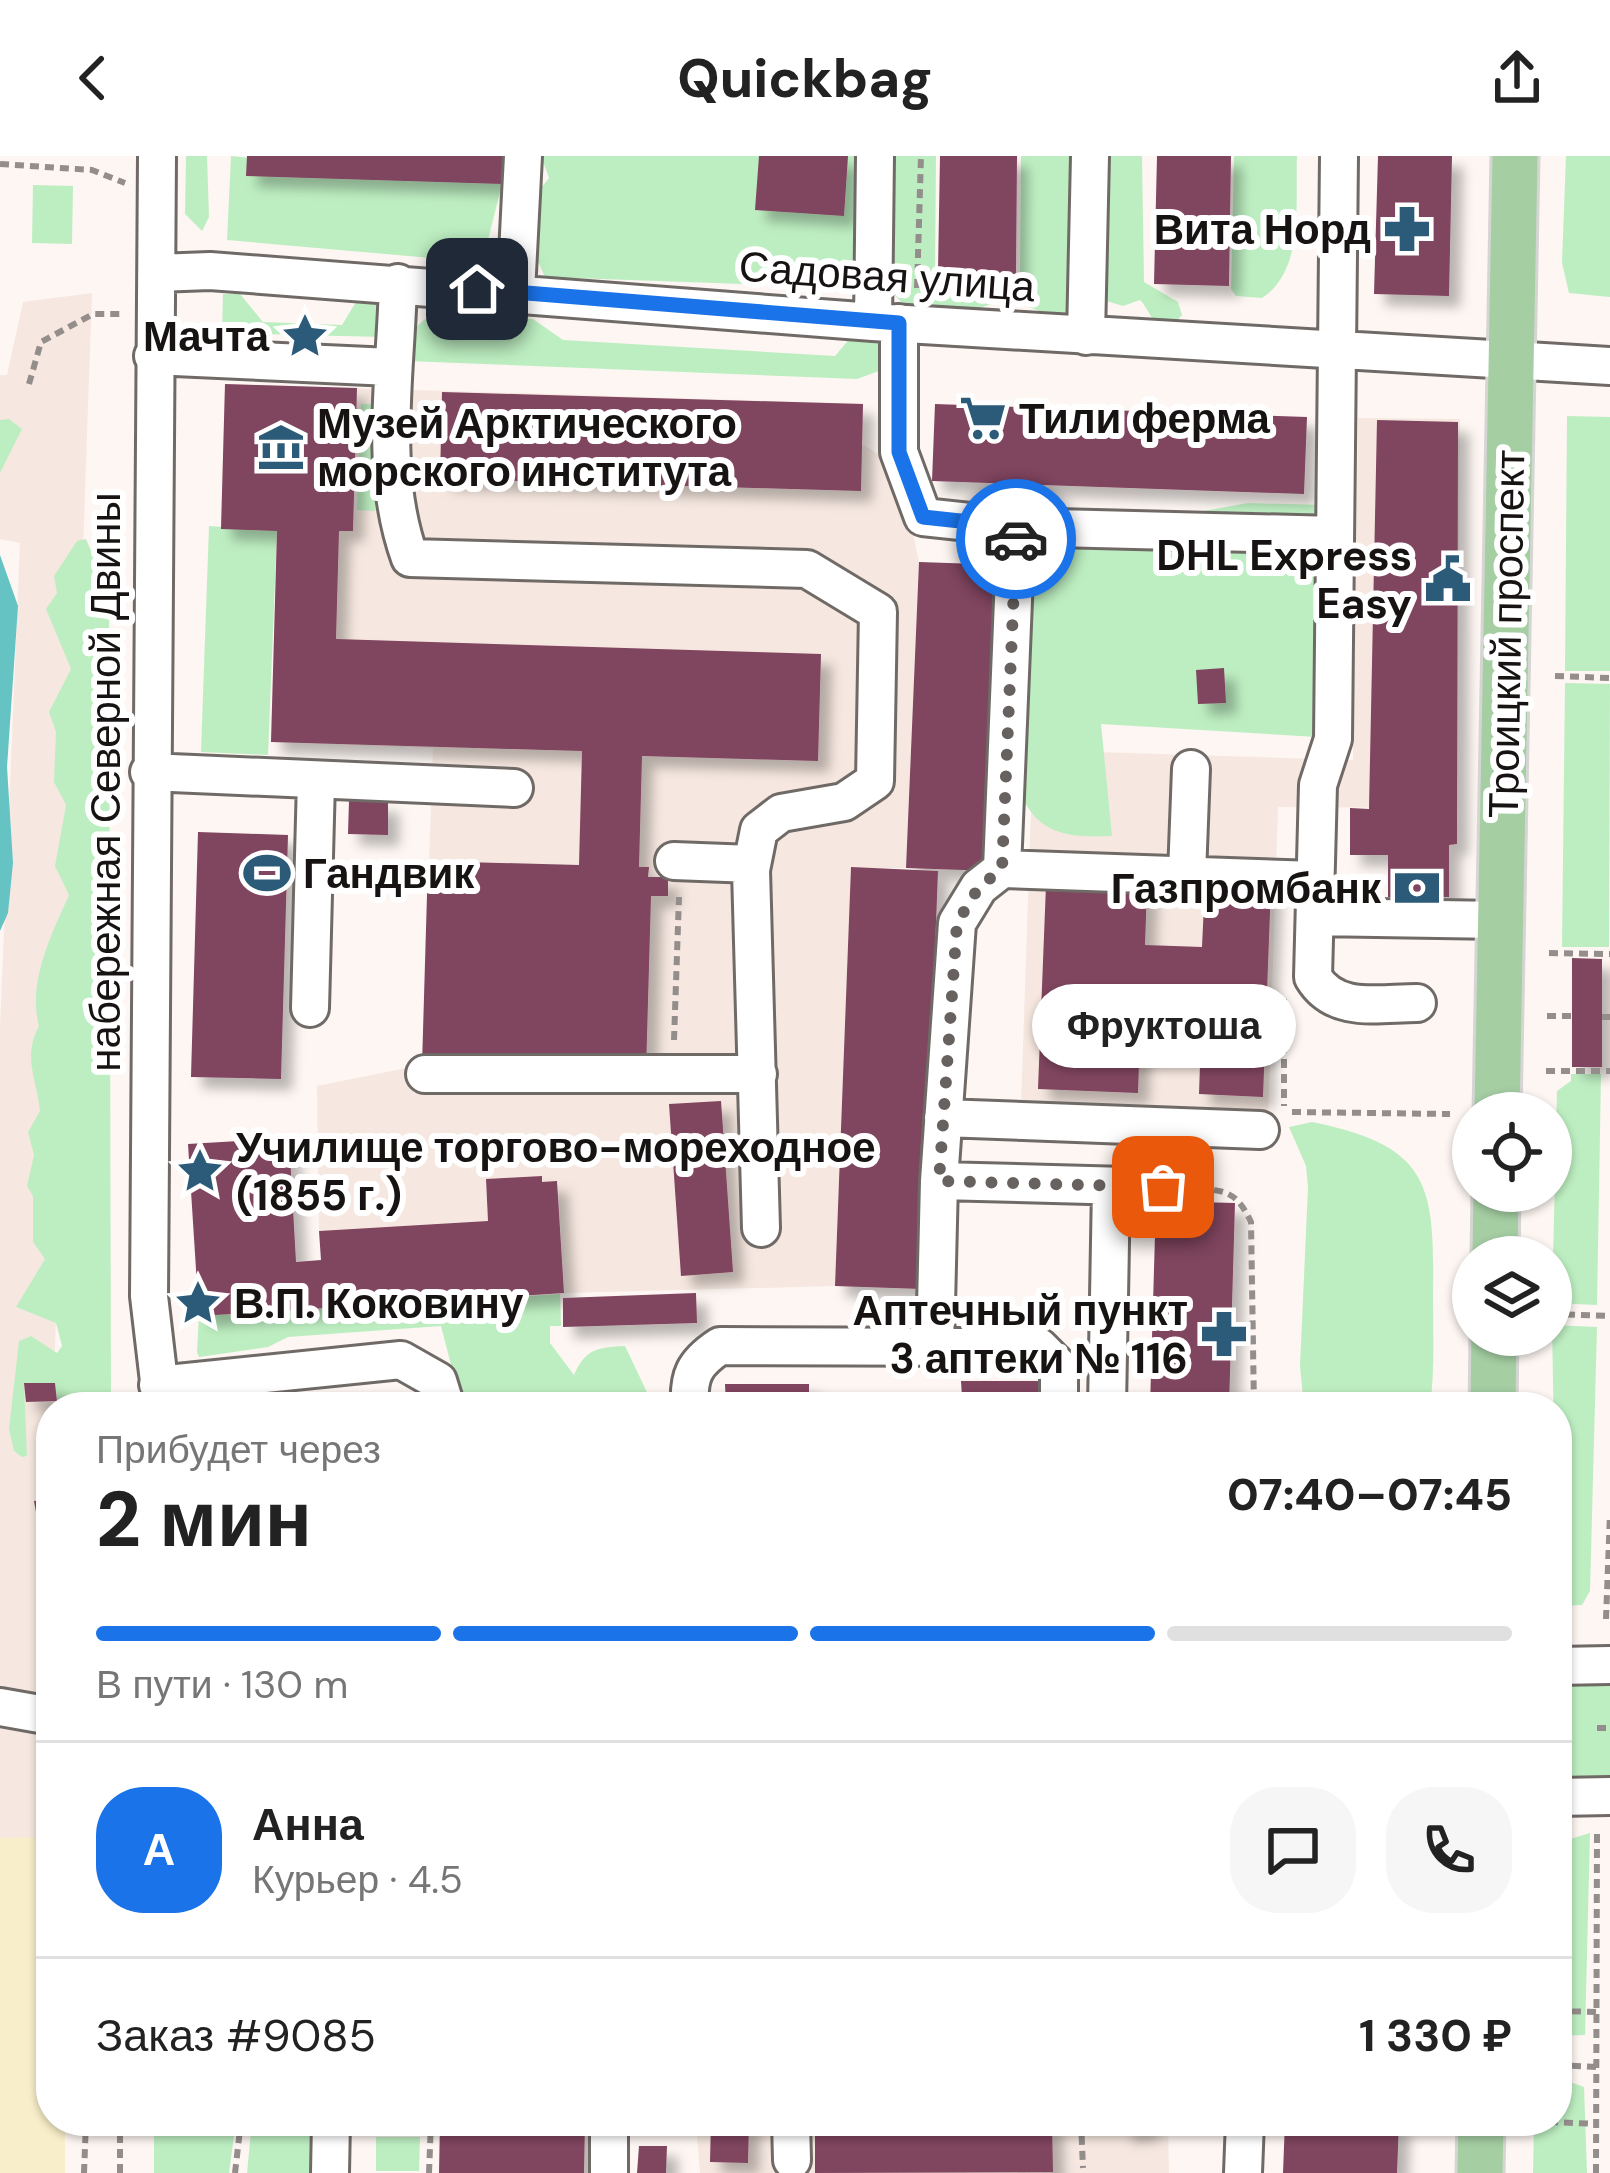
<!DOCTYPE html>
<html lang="ru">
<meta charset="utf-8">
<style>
:root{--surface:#fff;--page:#f6f6f6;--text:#222;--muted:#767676;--line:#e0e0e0;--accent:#1a73e8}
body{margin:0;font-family:"DM Sans",sans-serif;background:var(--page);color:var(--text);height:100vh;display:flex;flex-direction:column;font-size:45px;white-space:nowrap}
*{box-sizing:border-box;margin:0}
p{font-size:39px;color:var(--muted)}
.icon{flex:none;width:66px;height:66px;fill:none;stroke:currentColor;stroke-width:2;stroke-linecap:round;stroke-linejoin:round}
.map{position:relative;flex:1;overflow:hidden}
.side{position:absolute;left:36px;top:1236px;width:1536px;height:744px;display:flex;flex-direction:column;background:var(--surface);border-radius:48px;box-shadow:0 3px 9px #0004}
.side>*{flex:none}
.tools{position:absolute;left:1452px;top:936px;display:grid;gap:24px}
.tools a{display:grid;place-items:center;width:120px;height:120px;border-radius:50%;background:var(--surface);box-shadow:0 3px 9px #0004;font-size:60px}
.pin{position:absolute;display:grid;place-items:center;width:102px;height:102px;color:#fff;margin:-51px;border-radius:24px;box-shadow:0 6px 18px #0006}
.courier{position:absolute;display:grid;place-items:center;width:120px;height:120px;margin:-60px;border:9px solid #1a73e8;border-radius:50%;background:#fff;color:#222;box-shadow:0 3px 15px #0007}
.bubble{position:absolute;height:84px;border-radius:42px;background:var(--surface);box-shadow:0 3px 9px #0004;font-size:39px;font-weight:800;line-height:84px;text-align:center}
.summary em{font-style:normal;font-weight:800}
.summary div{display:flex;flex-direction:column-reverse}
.summary{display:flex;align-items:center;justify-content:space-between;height:204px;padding:0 60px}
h1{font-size:78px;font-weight:800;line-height:90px}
.bar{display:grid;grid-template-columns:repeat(4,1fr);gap:18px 12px;align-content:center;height:144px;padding:0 60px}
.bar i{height:15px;border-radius:9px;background:var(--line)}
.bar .on{background:var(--accent)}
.bar p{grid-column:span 4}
.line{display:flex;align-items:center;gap:30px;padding:0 60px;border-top:3px solid var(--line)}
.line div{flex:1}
.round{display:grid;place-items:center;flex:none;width:126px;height:126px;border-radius:48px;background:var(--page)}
header{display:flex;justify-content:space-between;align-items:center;height:156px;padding:0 60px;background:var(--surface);font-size:54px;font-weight:800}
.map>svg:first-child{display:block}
</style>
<header><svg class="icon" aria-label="back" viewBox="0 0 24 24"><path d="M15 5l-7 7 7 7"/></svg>Quickbag<svg class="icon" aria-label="share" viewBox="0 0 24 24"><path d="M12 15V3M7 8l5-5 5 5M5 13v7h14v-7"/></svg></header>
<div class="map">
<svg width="1610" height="2017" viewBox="0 0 1610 2017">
<defs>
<filter id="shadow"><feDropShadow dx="11" dy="11" stdDeviation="6" flood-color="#0004"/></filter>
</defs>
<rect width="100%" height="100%" fill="#fdf6f2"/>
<!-- built -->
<path fill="#f6e8e0" d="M92,137L35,1760L0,2017V872L20,387L0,383V219H7L23,146Z
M225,228L863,248L862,288L899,311L919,406L906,712H851L835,1130L564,1137L558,1026H542L541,1020L486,1023L488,1065L319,1075L317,930L422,909L433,592L271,586L277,375L221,373Z
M1358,262L1460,263L1457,652L1278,651L1268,963L1021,951L1033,594L1353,604Z
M696,1965H1168L1169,2017H700Z"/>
<!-- green -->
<path fill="#bdeec1" d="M186,0H207L209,61L202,75L185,58Z
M231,0L502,28L485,96L465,105L227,84Z
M541,0H936L935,121L1020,124L1021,0H1142L1144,126L1178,146L1182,159L1174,168C1148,170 1152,156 1140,144L1123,150L1100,143C1044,170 1056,156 1004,144L967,156L905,150L889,133L545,121L533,94L529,47L549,22Z
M1234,0H1297C1295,46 1305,114 1262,142L1236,140L1231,133Z
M1566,0H1610V141L1569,137L1562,107Z
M33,29L73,30L72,88L32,87Z
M223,138H240L263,166L342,169L359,141L375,142L382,155L381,181L222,177Z
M434,158L533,163L563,184L835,200L857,174L877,176L883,194L879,215L857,223L407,205C407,181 413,169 434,158Z
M361,248H376L375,355L357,354Z
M1567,260L1610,261V515H1565Z
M9,263L22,273L0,317V264Z
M1248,347L1323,349L1317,581L1101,568L1112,680C1069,682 1036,679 1020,635L1030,391L1087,357L1181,359Z
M209,370L277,375L268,599L201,596Z
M86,383L109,438L111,1251H58L55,1227H24L27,1300L22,1301L14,1295L9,1273L19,1185L31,1180L57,1197L62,1190L56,1167L16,1151L45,1103L33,1086V1040L27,1030L34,999L28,976L40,955C37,923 22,902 39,870C27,827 52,777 69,739L55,710L66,649L54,626L56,576L49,556L71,513L46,453L57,437L54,420L77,385Z
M1565,527L1610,528L1609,791H1562Z
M1571,918H1601L1597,1149L1552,1147L1557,935L1571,925Z
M1312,966C1429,990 1435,1027 1433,1138C1433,1176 1435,1214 1430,1251H1304L1300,1210L1308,1031L1306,1010L1289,971Z
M560,1138L561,1170H550V1187L574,1219C585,1194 596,1191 625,1190L654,1251H462L441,1170L288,1181L268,1191L199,1201L197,1196L199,1160Z
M1552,1169L1597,1171L1590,1435L1582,1449L1557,1450Z
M1557,1528H1610V1621L1557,1622Z
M1590,1677L1585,1879L1557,1880V1687Z
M1573,1927L1584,1931L1587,2017H1533L1534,1965H1557V1931Z
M154,1965H236L229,2017H154Z
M252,1965H315L314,2017H247Z
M376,1981H420L419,2015H376Z"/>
<!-- sand -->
<path fill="#f8eec9" d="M51,1681V1965H65V2017H0V1682Z"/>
<!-- water -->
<path fill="#65c3c4" d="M0,399L18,450L7,611L13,707L8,757L0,775Z"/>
<!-- building -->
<path fill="#80445f" filter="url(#shadow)" d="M247,0H503L502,28L246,20Z
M759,0H848L844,60L755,54Z
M940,0H1017L1016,118L938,116Z
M1157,0H1231L1229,130L1154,128Z
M1378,0H1452L1449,140L1374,138Z
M225,228L357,232L353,375H339L336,483L821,498L818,605L642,600L639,711H649L648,721H668V740H651L646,916L422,910L428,705L579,709L582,595L271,586L277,375L221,373Z
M442,236L863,248L861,335L440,323Z
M935,248L1307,261L1304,338L932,325Z
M1377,264L1458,266L1457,688L1449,689V741H1388V699H1350V652L1369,653Z
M919,406L1006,409L993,715L906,712Z
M1224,512L1226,547L1198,548L1196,514Z
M349,645L388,646V679L348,678Z
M198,676L288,679L281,923L191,921Z
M851,711L938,715L922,1133L835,1130Z
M1205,727L1271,730L1263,941L1199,938L1201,879L1140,876L1138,937L1038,933L1046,729L1147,732L1145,789L1202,791Z
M1572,802L1602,803V911H1572Z
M721,945L733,1116L681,1120L669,948Z
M289,982L296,1106L321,1104L319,1075L488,1065L486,1023L542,1020V1026L557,1025L564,1137L199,1160L188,988Z
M1156,1045L1235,1047L1229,1251H1150Z
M696,1137L697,1167L563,1171V1142Z
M961,1225H1043V1251H726L725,1228H809V1242L962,1241Z
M24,1227H55L57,1245L26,1246Z
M48,1344L51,1370L39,1372L34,1345Z
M440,1965H585L584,2017H439Z
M711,1965H749L748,2007L710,2006Z
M805,1965H1052L1053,2016L815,2017V1970H805Z
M1121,1965H1148L1149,1973L1122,1976Z
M1285,1965H1399L1397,2017H1283Z
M639,1990H667L666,2017H637Z"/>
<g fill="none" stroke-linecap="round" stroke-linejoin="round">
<defs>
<path id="minor" d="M157,0L149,1140L162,1251
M1339,0L1333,583L1318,629L1313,821C1335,858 1379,847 1417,847
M157,117L210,115L873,166L1610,210
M398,127C396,218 378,314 410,402L807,413L878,456L875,625L844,646L781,657L759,674L751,714L761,1072
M516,136L523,0
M873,166L875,0
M899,167V296L923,361L1016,371L1335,379
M1086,180L1090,0
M153,200L391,211
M149,616L514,632
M674,705L752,708
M1002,713L1016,371
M1187,719L1191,613
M1315,761L1500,764
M310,852L316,624
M425,918H758
M943,962L1260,974
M939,1025L1163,1031
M935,1191L939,1025L957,767L979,731L1002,713L1316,724
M158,1229L401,1204L438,1225L446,1251
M690,1251C688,1220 694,1207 720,1190L1039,1191L1059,1211V1251
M1107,1251L1111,1031
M1557,1510L1610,1509
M0,1551L51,1560
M1557,1641L1610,1640
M609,1965V2017
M791,1965L792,2004
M330,2017L331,1965
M1243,2017L1245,1965"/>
<path id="major" d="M1497,957L1515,0
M1495,1101L1496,1035
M1493,1251L1494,1179
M1480,2017L1481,1965"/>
</defs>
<!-- minor casing -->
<use href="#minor" stroke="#706a67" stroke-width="42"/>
<!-- major casing -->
<use href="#major" stroke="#d5d5d4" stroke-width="51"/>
<!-- path -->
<path stroke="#938d8b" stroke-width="6" stroke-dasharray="9 6" stroke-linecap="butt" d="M0,8L92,14L125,27
M917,132L921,0
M29,228L41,186L93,158H124
M1555,520L1610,522
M1549,797L1610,798
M1284,843V950
M1547,860H1572
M1602,861H1610
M674,884L679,741
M1546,915H1610
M1292,956L1450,958
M1199,1033C1229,1034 1238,1039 1251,1066L1254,1251
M1551,1158L1610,1160
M1606,1463L1610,1358
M1597,1572H1610
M1557,1855L1597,1856
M1557,1909L1597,1911
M1081,1965L1083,2012
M1534,1965L1596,1968
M84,2017L86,1965
M120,2017V1965
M235,2017L241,1965
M429,2017L431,1965
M1596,2017L1597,1675"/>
<!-- minor -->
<use href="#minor" stroke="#fff" stroke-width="36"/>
<!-- major -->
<use href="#major" stroke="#a5cea3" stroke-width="45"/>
</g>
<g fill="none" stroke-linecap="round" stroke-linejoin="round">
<!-- done -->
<path stroke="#676260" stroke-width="12" stroke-dasharray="0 21.6" d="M1016,383L1002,713L979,731L957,767L939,1025L1163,1031"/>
<!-- route -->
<path stroke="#1a73e8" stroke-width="15" d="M477,133L899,167V296L923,361L1016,371V383"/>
</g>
<!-- icons -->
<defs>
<symbol id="pharmacy-bare" viewBox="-9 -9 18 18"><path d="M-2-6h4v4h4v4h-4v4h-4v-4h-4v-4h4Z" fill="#2c5b7a" stroke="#fff" stroke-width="2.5" paint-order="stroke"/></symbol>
<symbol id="sight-bare" viewBox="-9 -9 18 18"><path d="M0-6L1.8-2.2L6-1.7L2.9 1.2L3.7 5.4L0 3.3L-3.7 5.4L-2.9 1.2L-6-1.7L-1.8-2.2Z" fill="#2c5b7a" stroke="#fff" stroke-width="2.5" paint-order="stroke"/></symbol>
<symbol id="supermarket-bare" viewBox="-9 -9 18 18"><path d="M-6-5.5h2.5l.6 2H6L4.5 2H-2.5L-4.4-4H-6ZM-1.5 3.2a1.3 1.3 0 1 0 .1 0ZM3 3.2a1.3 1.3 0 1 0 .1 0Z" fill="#2c5b7a" stroke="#fff" stroke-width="2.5" paint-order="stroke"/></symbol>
<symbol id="museum-bare" viewBox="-9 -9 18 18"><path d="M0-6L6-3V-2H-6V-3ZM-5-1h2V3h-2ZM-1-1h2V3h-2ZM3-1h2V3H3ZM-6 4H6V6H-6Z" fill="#2c5b7a" stroke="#fff" stroke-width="2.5" paint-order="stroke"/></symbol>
<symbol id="civic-bare" viewBox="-9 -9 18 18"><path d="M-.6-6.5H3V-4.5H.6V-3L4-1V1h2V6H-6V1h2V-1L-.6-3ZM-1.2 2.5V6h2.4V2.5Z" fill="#2c5b7a" stroke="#fff" stroke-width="2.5" paint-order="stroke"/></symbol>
<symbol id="stadium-bare" viewBox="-9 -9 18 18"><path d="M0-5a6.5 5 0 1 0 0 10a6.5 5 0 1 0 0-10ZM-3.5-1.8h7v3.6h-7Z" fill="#2c5b7a" stroke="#fff" stroke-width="2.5" paint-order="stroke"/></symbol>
<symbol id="bank-bare" viewBox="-9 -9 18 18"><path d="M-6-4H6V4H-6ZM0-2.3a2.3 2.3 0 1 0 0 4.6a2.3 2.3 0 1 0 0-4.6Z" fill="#2c5b7a" stroke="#fff" stroke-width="2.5" paint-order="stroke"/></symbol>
</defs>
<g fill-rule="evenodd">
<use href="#pharmacy-bare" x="1374" y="40" width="66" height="66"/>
<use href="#sight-bare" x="272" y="147" width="66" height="66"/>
<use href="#supermarket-bare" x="950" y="229" width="66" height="66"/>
<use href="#museum-bare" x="248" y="258" width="66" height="66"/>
<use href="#civic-bare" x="1415" y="390" width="66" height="66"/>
<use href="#stadium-bare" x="234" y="684" width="66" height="66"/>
<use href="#bank-bare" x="1384" y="699" width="66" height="66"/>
<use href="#sight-bare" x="167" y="982" width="66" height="66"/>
<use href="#sight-bare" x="165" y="1114" width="66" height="66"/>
<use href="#pharmacy-bare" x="1191" y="1145" width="66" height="66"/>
</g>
<g text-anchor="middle" stroke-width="12" stroke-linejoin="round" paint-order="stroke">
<!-- poi labels -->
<g font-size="42" font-weight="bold" fill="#161312" stroke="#fff" text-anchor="end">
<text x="1371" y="88">Вита Норд</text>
<text x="269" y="195">Мачта</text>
<text x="1019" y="277" text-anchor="start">Тили ферма</text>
<text x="317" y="282" text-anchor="start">Музей Арктического<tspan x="317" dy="48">морского института</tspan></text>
<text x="1412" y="414">DHL Express<tspan x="1412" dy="48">Easy</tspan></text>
<text x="303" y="732" text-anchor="start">Гандвик</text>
<text x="1381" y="747">Газпромбанк</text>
<text x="236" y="1006" text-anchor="start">Училище торгово-мореходное<tspan x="236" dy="48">(1855 г.)</tspan></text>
<text x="234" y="1162" text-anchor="start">В.П. Коковину</text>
<text x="1188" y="1169">Аптечный пункт<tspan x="1188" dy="48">3 аптеки № 116</tspan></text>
</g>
<!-- street labels -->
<g font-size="42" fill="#161312" stroke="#fff">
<text transform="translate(887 120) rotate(4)" y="15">Садовая улица</text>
<text transform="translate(1506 478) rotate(-89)" y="15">Троицкий проспект</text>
<text transform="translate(105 626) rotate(-90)" y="15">набережная Северной Двины</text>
</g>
</g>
</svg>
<div class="tools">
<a><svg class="icon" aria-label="locate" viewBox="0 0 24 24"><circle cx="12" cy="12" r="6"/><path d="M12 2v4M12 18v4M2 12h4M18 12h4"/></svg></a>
<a><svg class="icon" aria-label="layers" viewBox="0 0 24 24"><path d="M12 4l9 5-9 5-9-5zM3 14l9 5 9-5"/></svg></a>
</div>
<div class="pin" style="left:1163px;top:1031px;background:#ea580c"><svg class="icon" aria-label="bag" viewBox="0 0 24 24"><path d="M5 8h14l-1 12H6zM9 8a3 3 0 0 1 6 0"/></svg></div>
<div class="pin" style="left:477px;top:133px;background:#1f2937"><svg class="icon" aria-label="home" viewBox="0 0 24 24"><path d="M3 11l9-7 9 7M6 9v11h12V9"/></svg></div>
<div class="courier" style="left:1016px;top:383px"><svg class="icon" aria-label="car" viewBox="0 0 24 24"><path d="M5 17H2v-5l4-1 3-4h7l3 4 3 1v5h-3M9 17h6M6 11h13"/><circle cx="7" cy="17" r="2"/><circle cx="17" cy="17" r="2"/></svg></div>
<div class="bubble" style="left:1032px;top:828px;width:264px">Фруктоша</div>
<section class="side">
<div class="summary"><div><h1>2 мин</h1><p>Прибудет через</p></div><em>07:40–07:45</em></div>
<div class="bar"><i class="on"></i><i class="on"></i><i class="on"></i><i></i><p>В пути · 130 m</p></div>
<div class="line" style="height:216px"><b class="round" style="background:var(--accent);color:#fff">А</b><div><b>Анна</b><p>Курьер · 4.5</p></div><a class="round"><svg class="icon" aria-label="chat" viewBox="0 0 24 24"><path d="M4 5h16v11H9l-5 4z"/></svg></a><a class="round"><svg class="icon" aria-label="phone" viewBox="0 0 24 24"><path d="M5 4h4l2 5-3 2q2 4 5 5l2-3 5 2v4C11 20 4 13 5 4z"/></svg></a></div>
<div class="line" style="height:156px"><div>Заказ #9085</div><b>1 330 ₽</b></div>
</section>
</div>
